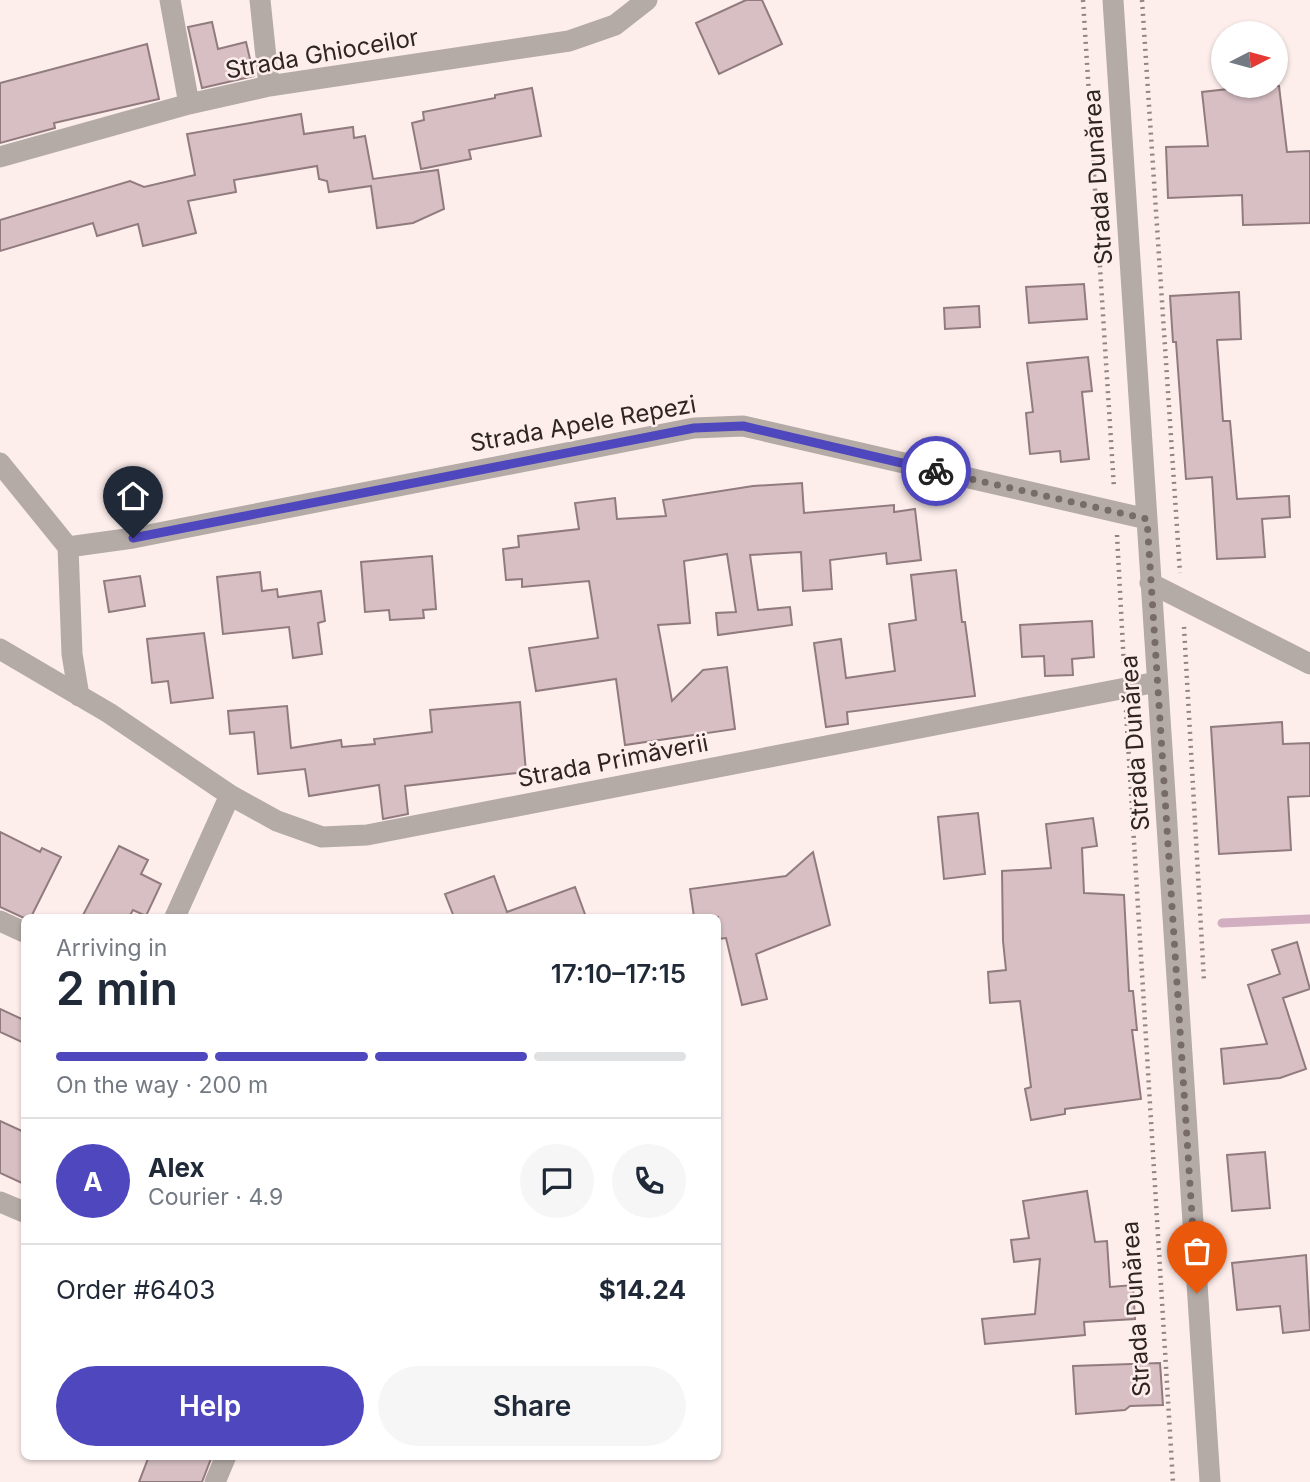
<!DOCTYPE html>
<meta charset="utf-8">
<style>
:root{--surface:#fff;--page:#f6f6f7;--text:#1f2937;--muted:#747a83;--line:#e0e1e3;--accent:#4f47be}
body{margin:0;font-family:Inter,sans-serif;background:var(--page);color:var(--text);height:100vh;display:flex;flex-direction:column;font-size:26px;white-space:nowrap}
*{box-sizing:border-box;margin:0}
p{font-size:23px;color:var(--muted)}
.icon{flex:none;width:38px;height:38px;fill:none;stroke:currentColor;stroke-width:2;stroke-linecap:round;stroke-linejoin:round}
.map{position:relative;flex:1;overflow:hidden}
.side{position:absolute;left:21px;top:914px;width:700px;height:546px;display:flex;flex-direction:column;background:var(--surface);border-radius:10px;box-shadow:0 2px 5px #0004}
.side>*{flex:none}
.needle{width:46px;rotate:84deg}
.tools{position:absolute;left:1211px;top:21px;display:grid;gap:14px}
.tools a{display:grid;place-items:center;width:77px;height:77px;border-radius:50%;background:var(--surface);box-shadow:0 2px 5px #0004;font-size:35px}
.pin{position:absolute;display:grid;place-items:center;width:60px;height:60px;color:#fff;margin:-72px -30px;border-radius:50% 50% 50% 0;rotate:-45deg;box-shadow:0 0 7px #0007}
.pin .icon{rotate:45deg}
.courier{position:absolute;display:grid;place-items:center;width:70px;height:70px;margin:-35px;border:5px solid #4f47be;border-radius:50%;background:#fff;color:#222;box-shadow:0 2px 9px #0007}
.summary em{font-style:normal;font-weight:600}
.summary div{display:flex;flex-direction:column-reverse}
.summary{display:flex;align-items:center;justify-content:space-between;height:119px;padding:0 35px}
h1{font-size:46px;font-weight:600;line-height:52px}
.bar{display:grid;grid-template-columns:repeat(4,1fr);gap:10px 7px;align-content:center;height:84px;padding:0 35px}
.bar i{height:9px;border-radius:5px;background:var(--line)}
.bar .selected{background:var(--accent)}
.bar p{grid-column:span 4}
.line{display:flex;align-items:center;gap:18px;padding:0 35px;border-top:2px solid var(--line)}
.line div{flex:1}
.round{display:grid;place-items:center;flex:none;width:74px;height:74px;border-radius:37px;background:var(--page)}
.button{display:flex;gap:14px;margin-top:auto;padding:14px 35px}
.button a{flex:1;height:80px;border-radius:42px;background:var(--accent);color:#fff;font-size:28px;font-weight:600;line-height:80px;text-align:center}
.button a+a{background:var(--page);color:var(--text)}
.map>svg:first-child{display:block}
</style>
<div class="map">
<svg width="1310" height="1482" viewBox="0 0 1310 1482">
<rect width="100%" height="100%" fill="#fdeeec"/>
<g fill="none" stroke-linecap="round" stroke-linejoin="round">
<!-- stream -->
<path stroke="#d1aec0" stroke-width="9" d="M1222,923L1310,919"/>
</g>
<!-- building -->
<path fill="#d7bfc3" stroke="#917b7e" stroke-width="2" d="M746,0H762L782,44L719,74L696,23Z
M212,22L218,49L246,42L254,76L202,88L188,27Z
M147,44L159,99L54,123L55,128L0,143V83Z
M1255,86H1279L1287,152L1310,151V223L1243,225L1242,195L1168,198L1166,147L1208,146L1202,92Z
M532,88L541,136L469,150L471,159L421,169L412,123L424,120L423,112L495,98V95Z
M301,114L304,134L353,127L354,138L365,136L373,179L438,170L444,209L413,223L377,228L371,186L329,192L327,181L319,179L317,166L234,180L236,192L188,201L196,233L143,246L138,224L97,236L93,223L0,251V220L130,181L144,187L195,175L187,134Z
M1084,284L1087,319L1029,323L1026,287Z
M1239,292L1241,339L1217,340L1223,421H1230L1237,499L1289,496L1290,517L1262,519L1265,557L1217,559L1212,477L1186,479L1176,342H1173L1170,296Z
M979,306L980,327L945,329L944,308Z
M1088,357L1092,391L1082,392L1089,459L1061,462L1060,451L1030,454L1026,413L1033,412L1027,363Z
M802,483L804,513L894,505V512L915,509L921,560L887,564L886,553L830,560L832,589L803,591L801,552L750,555L758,610L790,607L792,625L718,635L716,613L736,612L727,554L684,561L690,623L658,625L672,701L703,670L727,667L735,729L625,745L616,679L536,691L529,648L598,638L589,581L522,587V579L506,580L503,549L519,547L518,536L579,529L575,503L615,498L617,519L666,516L663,500L753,486Z
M432,556L436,609L423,610L424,618L390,620L389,610L365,612L361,562Z
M956,570L962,622H965L975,696L847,712L848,724L826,727L814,643L841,639L846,678L895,671L889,624L916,620L911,575Z
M260,572L262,591L277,589L278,597L321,591L325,621L318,623L322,654L293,658L289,627L223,634L217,577Z
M140,576L145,606L109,612L104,581Z
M1092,621L1094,657L1072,659L1073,675L1045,676L1044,656L1022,657L1020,625Z
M204,633L213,698L171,703L168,681L152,683L147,639Z
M520,702L526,772L405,786L408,814L383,819L379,785L309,796L305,769L258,774L254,732L230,734L228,711L287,706L291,748L341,740L342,747L375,744L374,739L432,732L430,710Z
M1282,722L1283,744L1310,743V796L1288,797L1291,850L1219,854L1211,727Z
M978,813L985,874L944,879L938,817Z
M1093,818L1097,846L1082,848L1084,893L1124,895L1129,991H1133L1137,1030H1132L1141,1099L1065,1109V1114L1031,1120L1025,1089L1031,1087L1020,1001L990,1003L988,972L1006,970L1003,941L1002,871L1051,868L1046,824Z
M0,832L40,852L42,848L61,857L31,917L24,918L0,907Z
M119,846L148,860L141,874L161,884L146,916L133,910L129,917H82Z
M813,852L830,925L756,954L767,999L742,1005L726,938L718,939V917H694L690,889L786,876Z
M494,876L507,912L575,887L586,917H454L445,894Z
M1297,942L1310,989L1283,998L1306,1069L1280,1078L1224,1084L1221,1049L1267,1044L1248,985L1280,974L1272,950Z
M0,1009L24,1020V1043L0,1032Z
M0,1121L24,1132V1184L0,1173Z
M1265,1152L1270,1208L1232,1211L1227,1155Z
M1087,1191L1095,1242L1107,1241L1110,1287L1133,1285L1135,1319L1084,1322L1085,1335L985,1344L982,1319L1035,1314L1040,1259L1014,1262L1011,1240L1029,1238L1023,1201Z
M1306,1255L1310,1330L1283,1333L1280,1306L1237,1310L1232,1263Z
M1160,1363L1163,1405L1130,1406L1125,1410L1076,1414L1073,1366Z
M149,1456H212L202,1482H139Z"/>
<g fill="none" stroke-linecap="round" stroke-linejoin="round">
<!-- path -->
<path stroke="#908583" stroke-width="4.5" stroke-dasharray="2 5" stroke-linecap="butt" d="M1083,0L1114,488
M1142,0L1180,573
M1117,535L1124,666
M1184,627L1204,981
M1126,710L1173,1482"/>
<!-- minor -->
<path stroke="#b4aba6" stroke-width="21" d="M170,0L189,104
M260,0L269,86
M1113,0L1210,1482
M0,157L189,104L269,86L569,41L615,25L647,0
M0,463L68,547L72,654L79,696
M68,547L133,538L694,428L743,426L1147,519
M1150,583L1310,664
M0,649L109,713L230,795L277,821L322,837L367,835L1157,682
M175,917L230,795
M0,921L24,932
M0,1202L24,1212
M215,1482L226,1456"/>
</g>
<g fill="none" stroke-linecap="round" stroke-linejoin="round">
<!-- done -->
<path stroke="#776c6a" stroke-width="7" stroke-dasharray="0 12.6" d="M936,471L1147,519L1197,1293"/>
<!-- route -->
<path stroke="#4f47be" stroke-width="9" d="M133,538L694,428L743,426L936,471"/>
</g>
<g text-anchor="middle" stroke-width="5" stroke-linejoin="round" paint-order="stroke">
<!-- street labels -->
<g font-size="24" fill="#2f2624" stroke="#fdeeec">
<text transform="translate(322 54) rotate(-10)" y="8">Strada Ghioceilor</text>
<text transform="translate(1098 177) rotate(-94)" y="8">Strada Dunărea</text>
<text transform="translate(583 424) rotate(-10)" y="8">Strada Apele Repezi</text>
<text transform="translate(1135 743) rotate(-94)" y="8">Strada Dunărea</text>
<text transform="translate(613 761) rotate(-11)" y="8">Strada Primăverii</text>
<text transform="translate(1136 1309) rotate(-94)" y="8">Strada Dunărea</text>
</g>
</g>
</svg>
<div class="tools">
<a><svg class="needle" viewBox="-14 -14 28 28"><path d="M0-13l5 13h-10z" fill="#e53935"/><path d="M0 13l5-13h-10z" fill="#747a83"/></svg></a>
</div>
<div class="pin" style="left:1197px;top:1293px;background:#ea580c"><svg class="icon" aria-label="bag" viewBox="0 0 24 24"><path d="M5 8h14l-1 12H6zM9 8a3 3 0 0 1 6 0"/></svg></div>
<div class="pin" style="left:133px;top:538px;background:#1f2937"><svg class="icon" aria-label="home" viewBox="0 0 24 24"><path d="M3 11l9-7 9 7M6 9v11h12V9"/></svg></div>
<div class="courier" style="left:936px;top:471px"><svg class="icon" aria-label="bike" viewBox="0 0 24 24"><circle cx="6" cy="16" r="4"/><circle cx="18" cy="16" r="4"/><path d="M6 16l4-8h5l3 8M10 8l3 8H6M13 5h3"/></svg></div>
<section class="side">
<div class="summary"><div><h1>2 min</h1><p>Arriving in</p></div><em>17:10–17:15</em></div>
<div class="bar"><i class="selected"></i><i class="selected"></i><i class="selected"></i><i></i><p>On the way · 200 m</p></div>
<div class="line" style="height:126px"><b class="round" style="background:var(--accent);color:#fff">A</b><div><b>Alex</b><p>Courier · 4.9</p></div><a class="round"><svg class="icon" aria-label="chat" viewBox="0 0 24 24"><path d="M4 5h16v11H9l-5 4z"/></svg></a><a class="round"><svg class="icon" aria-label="phone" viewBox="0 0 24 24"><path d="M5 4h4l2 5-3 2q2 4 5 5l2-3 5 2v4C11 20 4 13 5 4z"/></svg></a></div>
<div class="line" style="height:91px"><div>Order #6403</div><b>$14.24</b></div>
<div class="button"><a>Help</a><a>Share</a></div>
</section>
</div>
